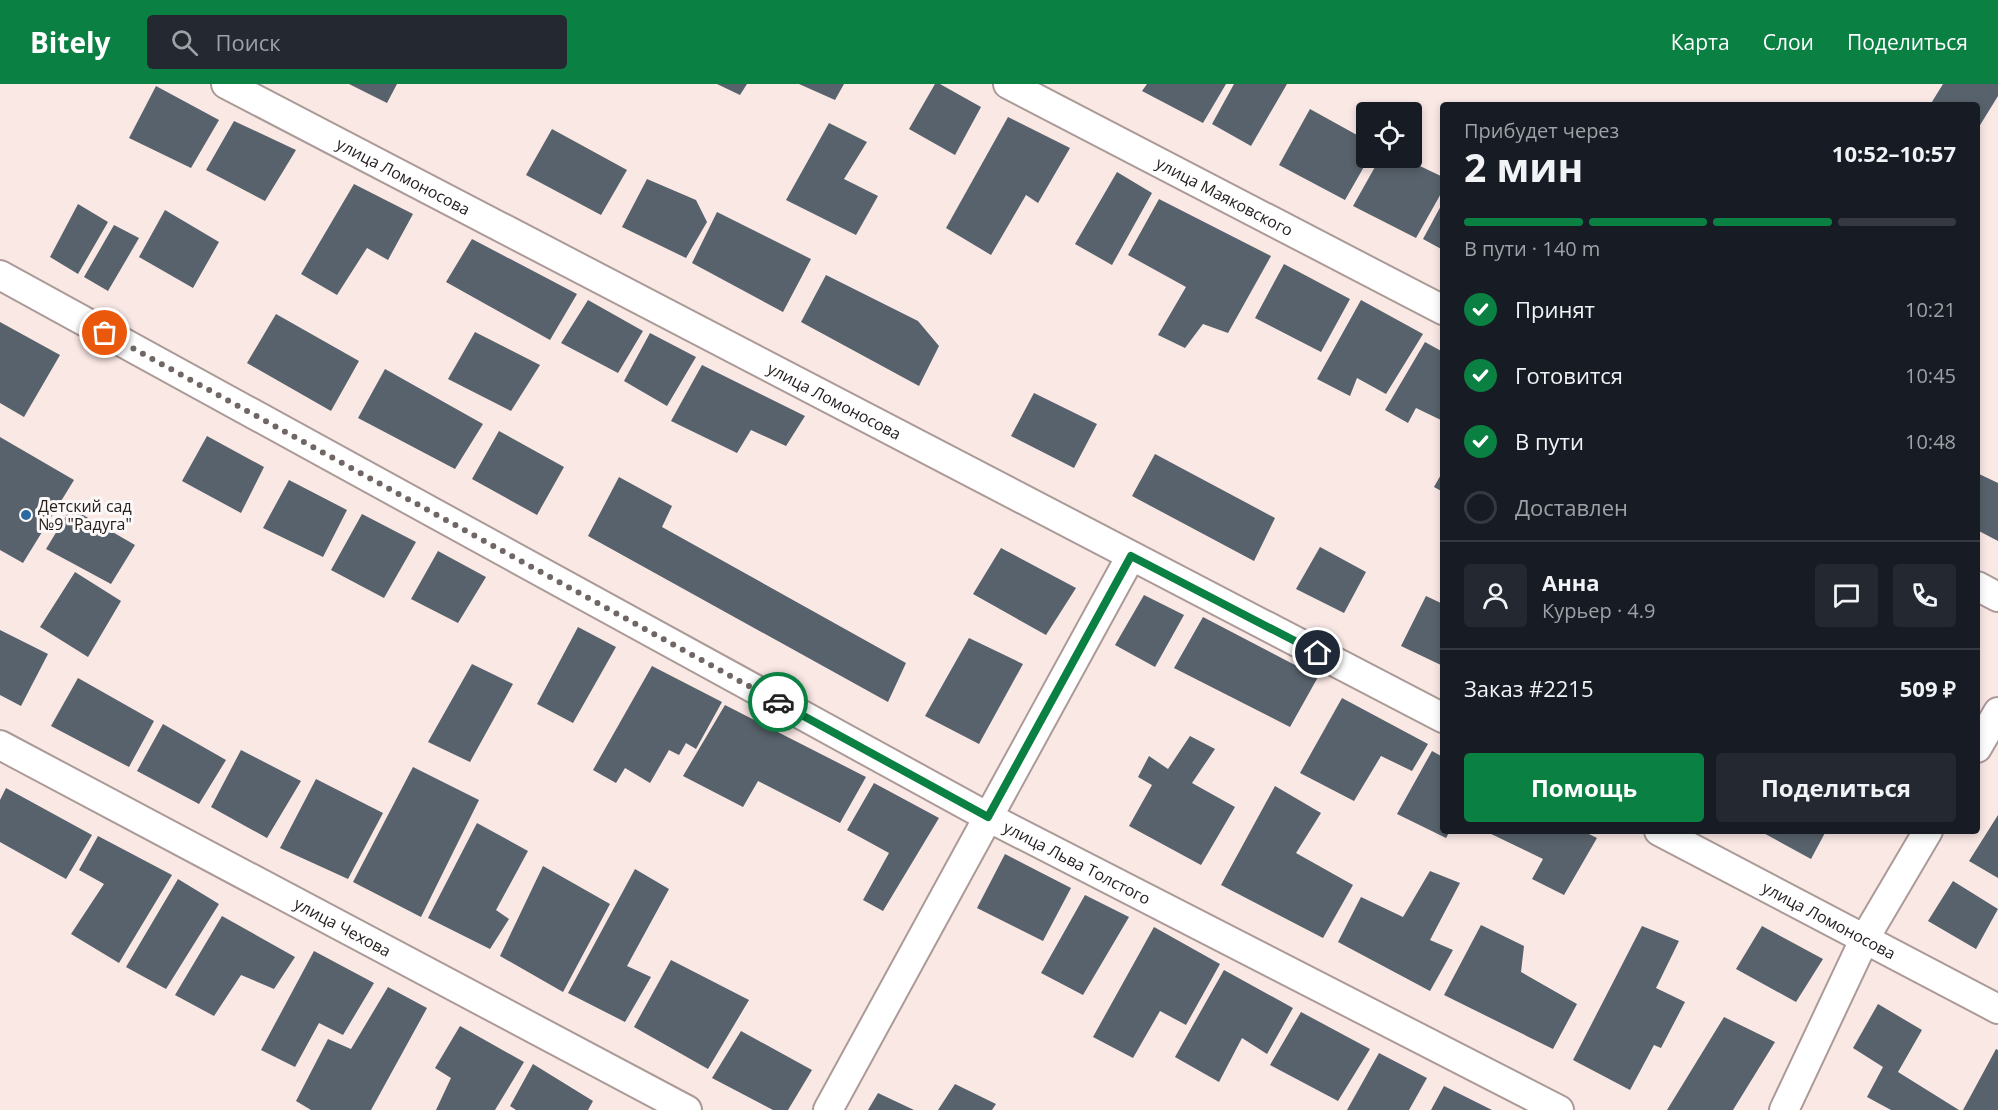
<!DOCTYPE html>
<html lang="ru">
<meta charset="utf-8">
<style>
:root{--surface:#171b24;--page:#242831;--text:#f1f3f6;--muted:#9ea1a6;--line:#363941;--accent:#0b8043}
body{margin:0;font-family:"Open Sans",sans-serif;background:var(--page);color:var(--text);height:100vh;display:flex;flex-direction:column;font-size:22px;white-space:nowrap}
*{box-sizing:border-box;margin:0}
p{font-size:20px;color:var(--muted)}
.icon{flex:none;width:33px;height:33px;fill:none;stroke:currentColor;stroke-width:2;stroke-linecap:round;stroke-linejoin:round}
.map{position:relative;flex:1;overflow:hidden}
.drawer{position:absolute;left:1440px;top:18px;width:540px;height:732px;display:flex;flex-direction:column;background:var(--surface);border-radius:6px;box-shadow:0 3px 9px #0003}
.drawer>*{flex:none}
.controls{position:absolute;left:1356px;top:18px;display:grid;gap:12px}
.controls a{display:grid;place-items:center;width:66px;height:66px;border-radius:6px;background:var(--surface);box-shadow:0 3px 9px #0003;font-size:30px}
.pin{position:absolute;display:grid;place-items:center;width:51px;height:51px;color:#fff;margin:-26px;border:3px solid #fff;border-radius:50%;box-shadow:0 2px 6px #0007}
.courier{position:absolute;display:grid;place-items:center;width:60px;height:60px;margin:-30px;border:4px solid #0b8043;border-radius:50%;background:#fff;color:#222;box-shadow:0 2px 8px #0007}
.overview em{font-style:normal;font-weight:700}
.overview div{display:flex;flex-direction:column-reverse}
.overview{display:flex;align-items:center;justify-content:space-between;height:102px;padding:0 24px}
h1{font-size:39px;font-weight:700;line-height:45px}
.bar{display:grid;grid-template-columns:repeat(4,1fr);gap:9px 6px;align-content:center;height:72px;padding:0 24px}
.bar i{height:8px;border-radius:4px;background:var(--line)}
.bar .on{background:var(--accent)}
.bar p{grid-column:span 4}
.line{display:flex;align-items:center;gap:15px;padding:0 24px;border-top:2px solid var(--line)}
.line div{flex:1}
.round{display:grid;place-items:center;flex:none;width:63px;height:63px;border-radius:6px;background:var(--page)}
ol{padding:0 24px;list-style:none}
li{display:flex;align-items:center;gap:18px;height:66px}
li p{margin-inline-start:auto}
li .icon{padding:6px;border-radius:50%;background:var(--accent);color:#fff;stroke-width:4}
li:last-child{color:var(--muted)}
li i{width:33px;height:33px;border:3px solid var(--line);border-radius:50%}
.action{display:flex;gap:12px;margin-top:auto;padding:12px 24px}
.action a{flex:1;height:69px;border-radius:6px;background:var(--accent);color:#fff;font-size:24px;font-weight:700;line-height:69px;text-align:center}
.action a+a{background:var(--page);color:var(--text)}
header{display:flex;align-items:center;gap:36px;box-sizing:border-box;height:84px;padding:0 30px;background:var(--accent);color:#fff}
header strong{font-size:28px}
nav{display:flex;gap:33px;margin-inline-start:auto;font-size:21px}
.search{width:420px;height:54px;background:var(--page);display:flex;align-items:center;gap:15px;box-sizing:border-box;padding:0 21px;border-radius:6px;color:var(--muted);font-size:22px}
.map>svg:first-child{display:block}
</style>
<header>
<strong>Bitely</strong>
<div class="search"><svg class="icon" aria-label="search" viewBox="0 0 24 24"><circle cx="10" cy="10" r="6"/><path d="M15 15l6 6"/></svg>Поиск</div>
<nav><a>Карта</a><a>Слои</a><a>Поделиться</a></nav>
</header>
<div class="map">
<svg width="1998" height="1026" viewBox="0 0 1998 1026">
<rect width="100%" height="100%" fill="#fae8e5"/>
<!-- building -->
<path fill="#58626c" d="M349,0H397L387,19Z
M717,0H747L740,11Z
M799,0H844L835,16Z
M935,0H940L981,23L955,71L909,45Z
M1147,0H1226L1203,39L1142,7Z
M1234,0H1287L1251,62L1212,40Z
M1943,0H1998V12L1977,46V21H1930Z
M156,2L219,36L191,84L129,54Z
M1310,25L1366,56V74H1369L1345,116L1279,81Z
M1008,33L1070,64L1038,119L1026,111L991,171L946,144Z
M234,37L296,66L265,117L206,86Z
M829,39L867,58L844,95L878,112L856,151L786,116Z
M552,45L627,86L601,131L526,91Z
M1380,74H1403L1443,93V106L1416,154L1353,122Z
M1117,88L1152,109L1112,181L1075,160Z
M647,95L696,116L707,138L686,174L622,143Z
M354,100L413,130L388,176L367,164L337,211L301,190Z
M1159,115L1271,172L1228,249L1203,240L1185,264L1158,251L1186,203L1128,171Z
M1443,118V166L1423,155Z
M78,120L108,138L78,190L50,173Z
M165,126L219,158L193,204L139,173Z
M717,128L811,175L783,228L692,179Z
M114,141L139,154L108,207L84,193Z
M472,155L577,210L550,256L446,198Z
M1284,180L1350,215L1321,268L1255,234Z
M826,191L918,237L939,262L919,302L801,238Z
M588,216L643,247L618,289L561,259Z
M1361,216L1423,250L1386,310L1357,294L1350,312L1317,295Z
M276,230L359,277L331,327L247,279Z
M0,238L60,271L24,333L0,319Z
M475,248L540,281L511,327L448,295Z
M650,249L696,273L667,322L624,297Z
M1425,258L1443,268V337L1416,324L1408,339L1385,326Z
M702,281L805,332L786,362L751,346L737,369L671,337Z
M385,285L483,340L455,385L358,334Z
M1034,309L1097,340L1074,384L1011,352Z
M499,347L564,383L537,431L472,395Z
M207,352L264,383L241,429L182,397Z
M0,353L74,396L23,479L0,466Z
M1155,370L1275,434L1254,477L1132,412Z
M1443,387V408L1434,403Z
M1977,389L1998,399V457L1977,446Z
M619,393L672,422L662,443L906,579L888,618L588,452Z
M289,396L347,426L323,473L263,444Z
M71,424L135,461L111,500L46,465Z
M362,430L416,458L384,514L331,486Z
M1320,463L1366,488L1344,529L1296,505Z
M1001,464L1076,504L1046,551L973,510Z
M438,467L486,493L458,539L411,515Z
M75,488L121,517L88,573L40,543Z
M1144,511L1184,531L1155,583L1115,561Z
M1426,512L1443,520V582L1401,562Z
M1203,533L1318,593L1290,643L1174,584Z
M578,543L616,563L573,639L537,620Z
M0,546L48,570L21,622L0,611Z
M969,554L1023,580L979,660L925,632Z
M472,580L513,600L470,678L428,658Z
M652,582L722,618L696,665L686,659L679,671L669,666L650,699L625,684L616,699L593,686Z
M78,594L154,637L129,683L51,642Z
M1342,614L1428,660L1412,687L1381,672L1354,717L1300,689Z
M725,621L866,693L840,739L758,697L743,723L683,692Z
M163,640L226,676L199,720L137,687Z
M1190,652L1215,665L1192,699L1235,723L1201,781L1129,742L1152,701L1138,693L1149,672L1168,685Z
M241,666L301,697L267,754L211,723Z
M1432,667L1443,673V747H1450L1446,754L1397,730Z
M413,683L479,716L421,833L353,798Z
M316,695L383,729L348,795L280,764Z
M874,699L939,734L883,827L863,816L889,769L847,746Z
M1275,702L1321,729L1296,769L1353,801L1323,854L1221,801Z
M6,704L92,751L66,795L0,758V716Z
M1998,731V794L1969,777Z
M477,739L528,767L496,826L509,835L490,865L428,834Z
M1485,747H1583L1597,754L1564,811L1532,795L1543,775Z
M1760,747H1826L1811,775Z
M98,752L172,791L119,879L71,850L104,800L79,786Z
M1005,770L1071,804L1043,857L977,824Z
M543,782L610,820L563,908L500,872Z
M635,785L669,805L627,882L651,893L625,938L568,909Z
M1430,787L1460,799L1430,856L1453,866L1430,907L1338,858L1361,813L1403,833Z
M178,795L219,820L166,905L126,883Z
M1953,797L1998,825L1976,865L1928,837Z
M1085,811L1129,833L1083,911L1041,889Z
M222,832L295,873L274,905L241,891L214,932L175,911Z
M1481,841L1524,862L1521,888L1577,920L1553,965L1444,911Z
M1642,842L1679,857L1656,904L1685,918L1661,964L1654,961L1630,1006L1573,976Z
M1762,842L1823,875L1796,918L1736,885Z
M1154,843L1220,880L1186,941L1160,927L1133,974L1093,953Z
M314,867L374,899L343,951L319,939L295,983L261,966Z
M671,876L749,916L708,985L634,943Z
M1224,886L1293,924L1267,970L1242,954L1219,998L1175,973Z
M388,903L427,924L371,1026H311L296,1017L328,955L351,965Z
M1878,920L1922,946L1898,988L1959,1026H1891L1867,1013L1883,983L1853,964Z
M1301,928L1370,965L1338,1017L1270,981Z
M1724,933L1775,958L1733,1026H1667Z
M460,942L524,978L495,1026H436L451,994L435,984Z
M741,947L812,986L788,1026H773L712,994Z
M1996,965L1998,966V1026H1963Z
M1379,969L1427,994L1409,1026H1347Z
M533,980L593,1017L588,1026H516L510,1022Z
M955,1000L996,1020L992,1026H938Z
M1444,1002L1492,1026H1431Z
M878,1009L914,1026H868Z"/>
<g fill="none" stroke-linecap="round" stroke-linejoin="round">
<defs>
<g id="minor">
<path id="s1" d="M226,0L1443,634"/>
<path id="s2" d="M1008,0L1443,226"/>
<path id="s3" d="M0,191L988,733L1559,1026"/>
<path d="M1977,502L1998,513"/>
<path id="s4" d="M0,661L687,1026"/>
<path d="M1977,664L1998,628"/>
<path id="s5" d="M1659,747L1998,925"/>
<path d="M828,1026L1131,472"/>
<path d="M1784,1026L1865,854L1928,747"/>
</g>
</defs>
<!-- minor casing -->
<use href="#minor" stroke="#ab9a97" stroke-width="32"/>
<!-- minor -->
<use href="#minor" stroke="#fff" stroke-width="28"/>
</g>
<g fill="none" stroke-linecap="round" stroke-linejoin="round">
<!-- done -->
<path stroke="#706664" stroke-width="6" stroke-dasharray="0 10.8" d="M105,249L778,618"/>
<!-- route -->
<path stroke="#0b8043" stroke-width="8" d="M778,618L988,733L1131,472L1318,569"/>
</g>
<!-- markers -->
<circle fill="#2d68a0" stroke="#fdf9f8" stroke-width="2" cx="26" cy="431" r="6"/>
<g text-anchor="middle" stroke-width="6" stroke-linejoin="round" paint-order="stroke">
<!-- street labels -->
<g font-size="16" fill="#26201f" stroke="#fdf9f8">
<text dy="6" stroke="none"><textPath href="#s1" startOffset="200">улица Ломоносова</textPath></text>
<text dy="6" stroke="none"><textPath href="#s2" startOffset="244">улица Маяковского</textPath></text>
<text dy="6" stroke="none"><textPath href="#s1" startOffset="686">улица Ломоносова</textPath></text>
<text dy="6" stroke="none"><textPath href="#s3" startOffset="1227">улица Льва Толстого</textPath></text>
<text dy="6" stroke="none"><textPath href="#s5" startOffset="192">улица Ломоносова</textPath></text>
<text dy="6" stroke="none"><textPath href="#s4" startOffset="388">улица Чехова</textPath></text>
</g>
<!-- poi labels -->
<g font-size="16" fill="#26201f" stroke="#fdf9f8" text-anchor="start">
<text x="38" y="428">Детский сад<tspan x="38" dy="18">№9 "Радуга"</tspan></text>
</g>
</g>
</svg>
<div class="controls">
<a><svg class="icon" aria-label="locate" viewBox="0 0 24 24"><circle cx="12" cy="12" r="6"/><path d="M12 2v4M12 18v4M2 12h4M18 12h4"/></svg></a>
</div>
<div class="pin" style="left:105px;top:249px;background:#ea580c"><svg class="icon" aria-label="bag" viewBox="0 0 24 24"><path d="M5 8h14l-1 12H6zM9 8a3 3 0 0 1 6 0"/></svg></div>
<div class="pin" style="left:1318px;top:569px;background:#1f2937"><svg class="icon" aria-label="home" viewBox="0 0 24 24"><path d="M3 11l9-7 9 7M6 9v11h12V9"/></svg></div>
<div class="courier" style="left:778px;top:618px"><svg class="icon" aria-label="car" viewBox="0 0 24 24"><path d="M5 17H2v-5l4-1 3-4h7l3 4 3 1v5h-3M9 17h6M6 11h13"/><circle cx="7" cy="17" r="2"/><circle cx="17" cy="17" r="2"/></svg></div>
<section class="drawer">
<div class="overview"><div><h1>2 мин</h1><p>Прибудет через</p></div><em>10:52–10:57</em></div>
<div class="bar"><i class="on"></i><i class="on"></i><i class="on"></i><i></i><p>В пути · 140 m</p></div>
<ol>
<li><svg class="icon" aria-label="check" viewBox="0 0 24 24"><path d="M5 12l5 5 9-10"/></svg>Принят<p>10:21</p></li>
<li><svg class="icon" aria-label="check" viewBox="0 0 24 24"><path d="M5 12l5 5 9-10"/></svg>Готовится<p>10:45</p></li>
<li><svg class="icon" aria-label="check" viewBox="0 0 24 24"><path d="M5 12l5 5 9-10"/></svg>В пути<p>10:48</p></li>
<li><i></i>Доставлен</li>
</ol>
<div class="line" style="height:108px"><a class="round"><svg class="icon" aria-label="person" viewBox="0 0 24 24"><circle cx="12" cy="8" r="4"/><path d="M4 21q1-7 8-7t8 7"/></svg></a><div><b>Анна</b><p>Курьер · 4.9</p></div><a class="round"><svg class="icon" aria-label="chat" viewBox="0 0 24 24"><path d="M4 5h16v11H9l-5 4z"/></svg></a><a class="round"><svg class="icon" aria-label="phone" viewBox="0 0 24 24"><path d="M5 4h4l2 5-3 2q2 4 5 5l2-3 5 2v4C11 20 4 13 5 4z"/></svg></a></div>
<div class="line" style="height:78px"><div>Заказ #2215</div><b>509 ₽</b></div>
<div class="action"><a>Помощь</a><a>Поделиться</a></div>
</section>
</div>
